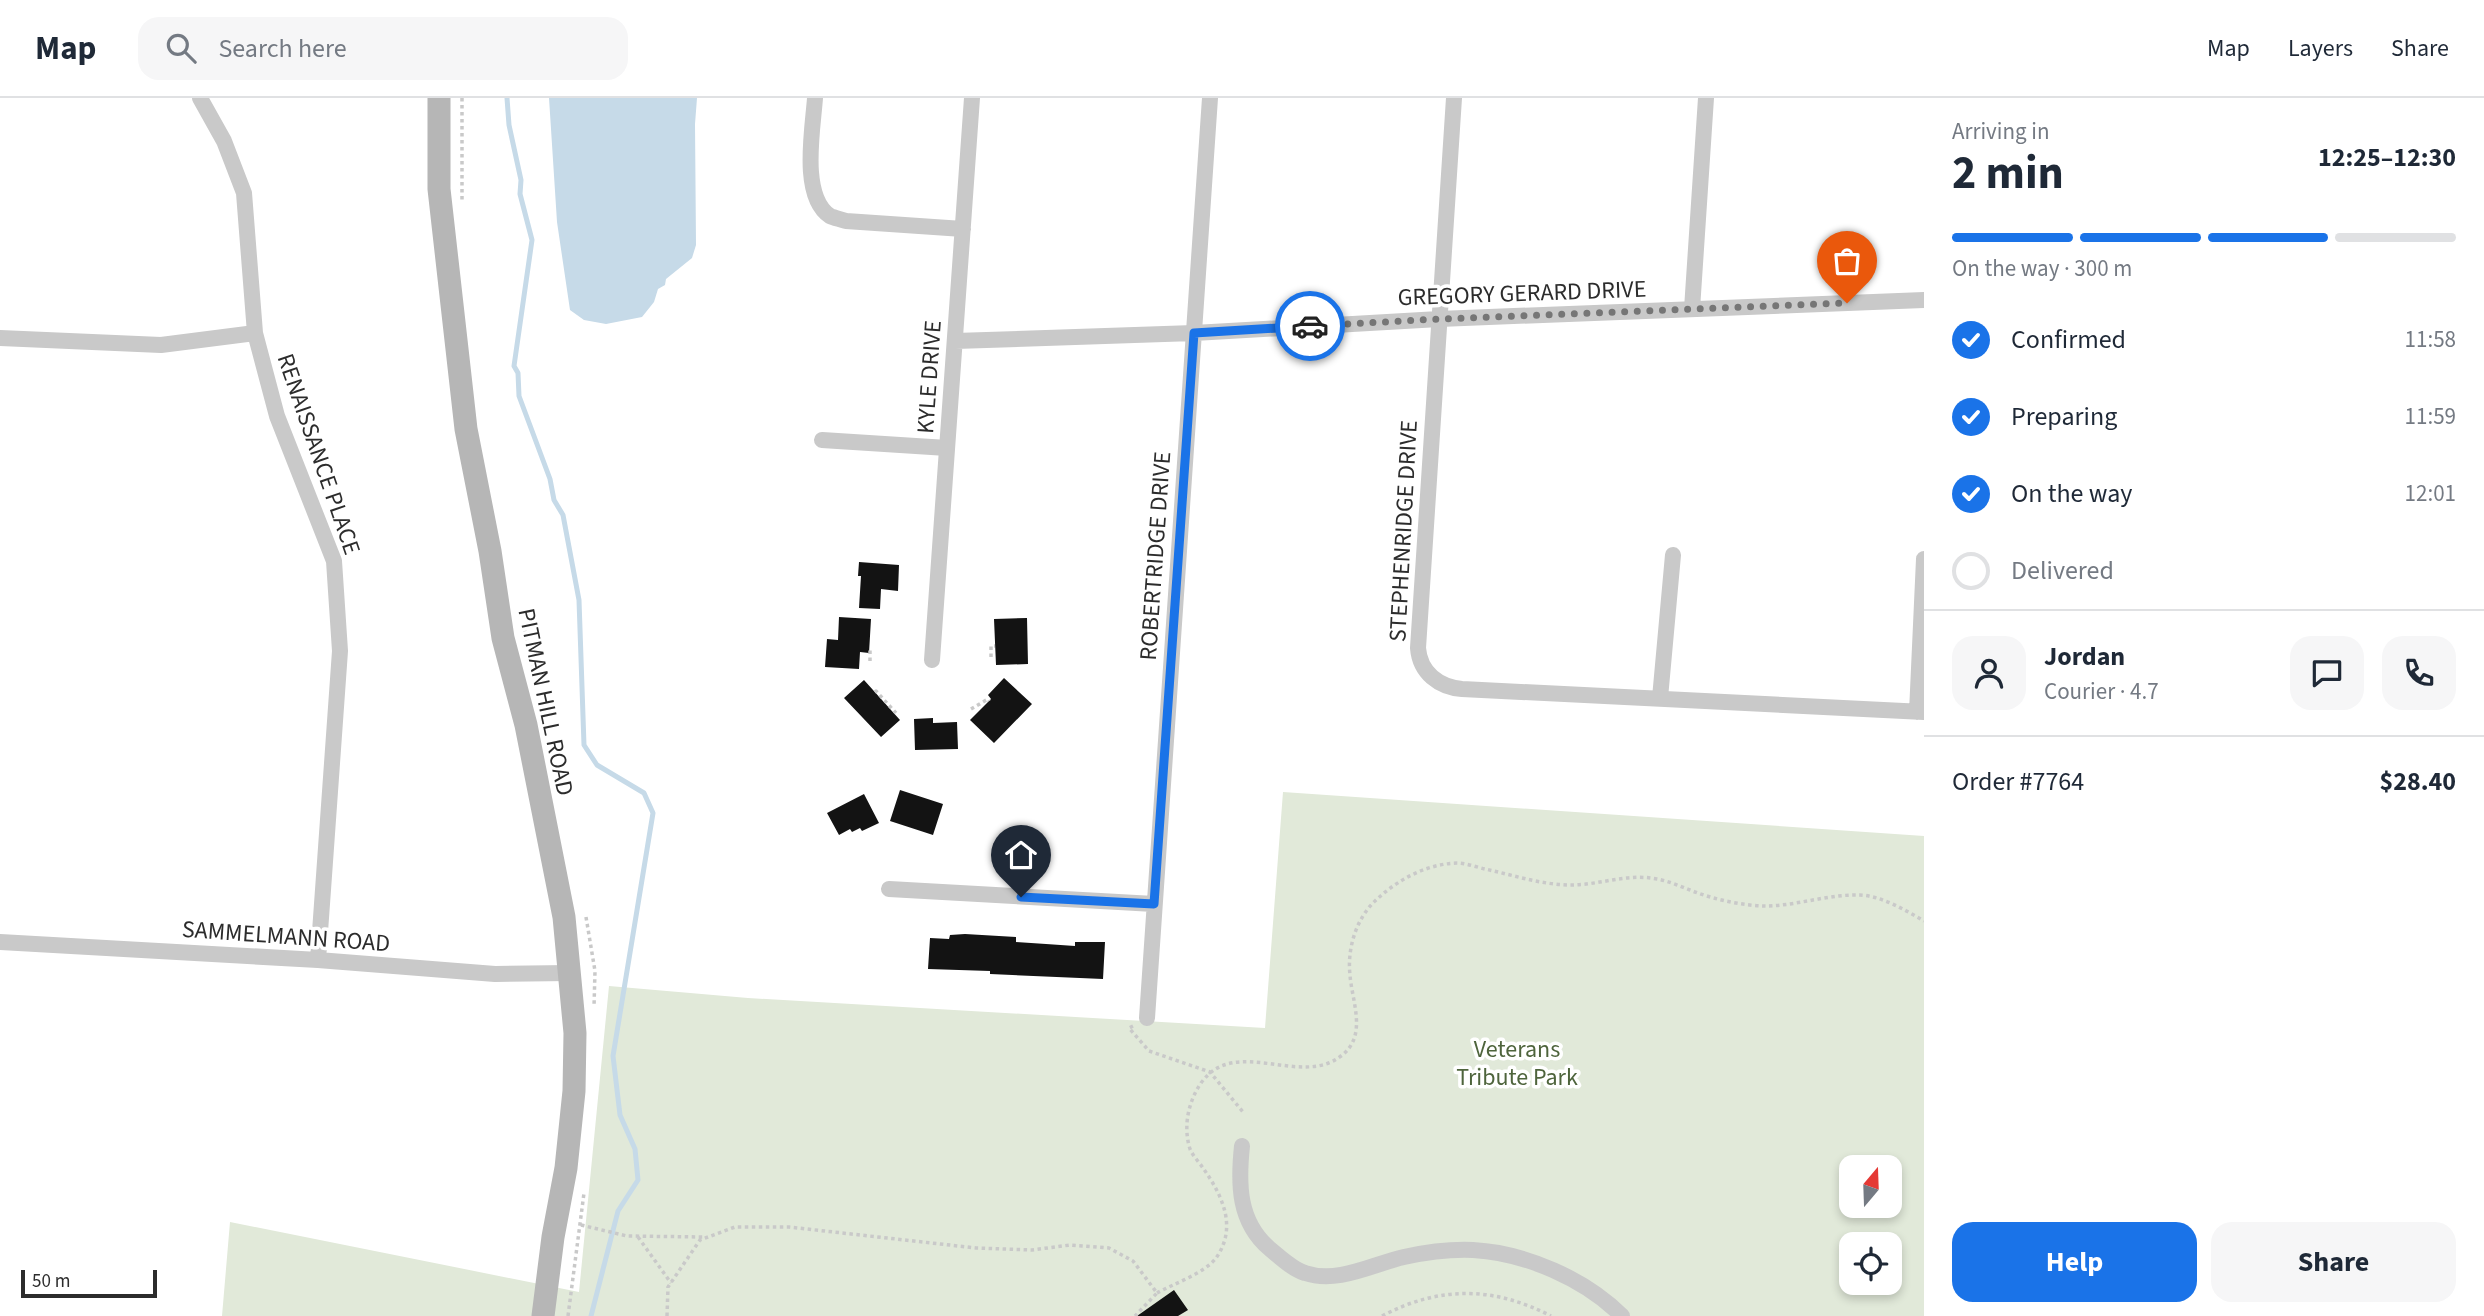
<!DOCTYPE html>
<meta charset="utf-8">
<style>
:root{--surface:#fff;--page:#f6f6f7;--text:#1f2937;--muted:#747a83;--line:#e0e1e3;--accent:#1a73e8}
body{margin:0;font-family:"Source Sans 3",sans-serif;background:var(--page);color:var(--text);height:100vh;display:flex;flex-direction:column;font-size:26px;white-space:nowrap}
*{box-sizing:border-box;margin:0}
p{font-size:23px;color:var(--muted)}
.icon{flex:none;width:38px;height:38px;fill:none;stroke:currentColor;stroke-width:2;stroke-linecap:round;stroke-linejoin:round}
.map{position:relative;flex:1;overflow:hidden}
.drawer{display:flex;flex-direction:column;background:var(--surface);width:560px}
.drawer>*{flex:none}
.needle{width:46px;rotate:19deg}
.fabs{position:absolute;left:1839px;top:1057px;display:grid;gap:14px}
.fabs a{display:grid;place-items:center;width:63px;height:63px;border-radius:14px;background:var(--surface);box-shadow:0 4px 10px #0003;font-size:35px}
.scale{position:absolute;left:21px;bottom:18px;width:136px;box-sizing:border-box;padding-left:7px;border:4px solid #2c2c2c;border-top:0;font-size:19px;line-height:24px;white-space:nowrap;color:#2c2c2c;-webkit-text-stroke:5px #fff;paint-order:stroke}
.pin{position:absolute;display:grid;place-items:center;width:60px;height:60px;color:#fff;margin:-72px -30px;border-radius:50% 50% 50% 0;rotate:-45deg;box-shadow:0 0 7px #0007}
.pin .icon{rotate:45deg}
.courier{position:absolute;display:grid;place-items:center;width:70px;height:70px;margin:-35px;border:5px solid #1a73e8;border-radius:50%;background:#fff;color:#222;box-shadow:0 2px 9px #0007}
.overview em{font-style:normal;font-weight:700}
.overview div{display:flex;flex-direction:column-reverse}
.overview{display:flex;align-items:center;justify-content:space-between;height:119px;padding:0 28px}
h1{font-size:46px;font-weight:700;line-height:52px}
.bar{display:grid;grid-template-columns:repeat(4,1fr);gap:10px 7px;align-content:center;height:84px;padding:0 28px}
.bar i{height:9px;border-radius:5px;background:var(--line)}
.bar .current{background:var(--accent)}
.bar p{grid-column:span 4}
.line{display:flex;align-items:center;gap:18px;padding:0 28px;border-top:2px solid var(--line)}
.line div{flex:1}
.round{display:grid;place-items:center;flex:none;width:74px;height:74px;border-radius:21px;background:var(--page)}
ol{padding:0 28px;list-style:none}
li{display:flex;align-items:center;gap:21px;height:77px}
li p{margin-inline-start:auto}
li .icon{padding:7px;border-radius:50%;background:var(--accent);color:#fff;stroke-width:4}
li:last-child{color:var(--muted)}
li i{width:38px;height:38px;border:4px solid var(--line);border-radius:50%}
.primary-button{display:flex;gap:14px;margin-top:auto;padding:14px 28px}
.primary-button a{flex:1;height:80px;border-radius:21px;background:var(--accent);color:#fff;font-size:28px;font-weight:700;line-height:80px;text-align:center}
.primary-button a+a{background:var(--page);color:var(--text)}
header{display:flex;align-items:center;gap:42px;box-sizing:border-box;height:98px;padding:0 35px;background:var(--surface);border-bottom:2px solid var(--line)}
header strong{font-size:33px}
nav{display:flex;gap:38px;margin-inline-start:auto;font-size:24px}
.search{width:490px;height:63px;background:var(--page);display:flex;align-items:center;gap:18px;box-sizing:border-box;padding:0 24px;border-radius:21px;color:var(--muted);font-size:26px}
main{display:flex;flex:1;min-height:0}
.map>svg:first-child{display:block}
</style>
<header>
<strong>Map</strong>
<div class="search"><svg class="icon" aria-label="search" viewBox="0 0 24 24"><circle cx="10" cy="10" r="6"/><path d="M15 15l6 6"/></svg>Search here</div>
<nav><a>Map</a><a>Layers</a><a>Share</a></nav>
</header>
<main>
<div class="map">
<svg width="1924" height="1218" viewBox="0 0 1924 1218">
<rect width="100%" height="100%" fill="#fff"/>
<!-- green -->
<path fill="#e1e9d9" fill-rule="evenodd" d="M1283,694L1924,738V1218H222L230,1124L579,1194L609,888L748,900L1265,930ZM1852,1069H1890V1108H1852ZM1852,1146H1890V1185H1852Z"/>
<!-- water -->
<path fill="#c6dae8" d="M549,0H697L695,26L696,147L692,160L666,181L665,187L658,191L654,204L642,219L606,226L584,222L570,212L557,124Z"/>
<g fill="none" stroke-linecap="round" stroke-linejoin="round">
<!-- stream -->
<path stroke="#c6dae8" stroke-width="5" d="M507,0L509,27L521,82L520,96L532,142L514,268L518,275L519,298L550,381L554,402L563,417L579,502L584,647L597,667L644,695L653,715L613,958L620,1017L635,1051L638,1082L618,1113L591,1218"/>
</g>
<!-- building -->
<path fill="#131313" d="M859,464L899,467L898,493L881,491L880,511L859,510L861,478H858Z
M839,519L871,521L869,555L860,554L859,571L825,569L827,541L838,542Z
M1027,520L1028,566L996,567L994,521Z
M1004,580L1032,606L994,645L970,622L991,601L988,597Z
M864,582L900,622L881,639L844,600Z
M933,620V625L957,624L958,651L915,652L914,621Z
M900,692L943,706L933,737L890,723Z
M864,696L879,725L862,733L860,730L852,734L850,731L839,737L827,715Z
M965,836L1016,839V844L1046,846L1075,848V844H1105L1103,881L990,876V873L928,871L930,840L949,841L950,837Z
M1174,1192L1188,1212L1178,1218H1137Z"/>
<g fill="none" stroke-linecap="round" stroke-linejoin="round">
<!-- path -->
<path stroke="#c9c9c9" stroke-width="3.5" stroke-dasharray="3.5 3.5" stroke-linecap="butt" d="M462,0V103
M523,525L537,582
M991,559V548H995
M870,563V551
M875,594L876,593L896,615
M971,611L988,601L989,603
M586,819L595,873L594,909
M1133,928L1129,930L1149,953L1210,974L1243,1014
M581,1127L627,1138L703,1139
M638,1139L671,1185
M1157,1195C1173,1186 1205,1175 1216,1160C1238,1129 1222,1097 1203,1070C1199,1064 1193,1058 1190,1051C1183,1029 1188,1004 1201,985C1235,937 1300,990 1341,958C1368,938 1352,904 1350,877C1347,851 1356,821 1375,803C1397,782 1426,766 1457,765C1466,765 1476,769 1485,771C1513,777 1542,787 1571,787C1600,787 1627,775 1657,781C1669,783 1682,789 1695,794C1717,802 1744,808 1768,808C1799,807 1830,796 1860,797C1882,798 1905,812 1924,823
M568,1218L584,1095
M667,1218L668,1189L700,1142L735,1129H789L976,1150L1032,1152L1070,1147L1109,1150L1133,1163L1157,1195L1135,1218
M1382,1218C1439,1188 1493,1188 1551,1218"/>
<!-- street -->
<path stroke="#c9c9c9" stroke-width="16" d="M200,0L224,43L244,95L255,235L277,318L334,463L340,553L318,862
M815,0C813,30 800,98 830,118C834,120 841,121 846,123L963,131
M1454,0L1418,550C1420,575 1439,589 1462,591L1924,614
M1692,211L1706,0
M0,240L161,247L255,235
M955,243L1194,235L1439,221L1924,202
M822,342L947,350
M932,562L972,0
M1660,600L1673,457
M1917,614L1924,461
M889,791L1154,806
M0,844L318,862L495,876L569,875
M1147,920L1210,0
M1242,1048C1238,1086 1238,1124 1270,1151C1280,1159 1292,1171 1305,1175C1338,1186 1373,1166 1404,1159C1427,1154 1450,1151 1473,1152C1526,1155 1585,1181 1622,1218"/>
<!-- secondary -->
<path stroke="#b6b6b6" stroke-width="23" d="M439,0V91L466,331L490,453L503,540L526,627L564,819L575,935L574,993L566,1070L553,1139L543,1218"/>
</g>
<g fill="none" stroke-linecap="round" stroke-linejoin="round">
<!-- done -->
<path stroke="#767676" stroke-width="7" stroke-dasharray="0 12.6" d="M1310,228L1439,221L1847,205"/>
<!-- route -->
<path stroke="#1a73e8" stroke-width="9" d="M1021,799L1154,806L1194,235L1310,228"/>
</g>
<g text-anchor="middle" stroke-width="7" stroke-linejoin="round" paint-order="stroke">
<!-- street labels -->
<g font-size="24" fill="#2c2c2c" stroke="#fff">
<text transform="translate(1522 195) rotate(-2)" y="8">GREGORY GERARD DRIVE</text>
<text transform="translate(929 279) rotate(-86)" y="8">KYLE DRIVE</text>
<text transform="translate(319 356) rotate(71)" y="8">RENAISSANCE PLACE</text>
<text transform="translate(1403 433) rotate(-87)" y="8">STEPHENRIDGE DRIVE</text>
<text transform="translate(1155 458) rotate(-86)" y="8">ROBERTRIDGE DRIVE</text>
<text transform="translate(546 604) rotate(78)" y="8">PITMAN HILL ROAD</text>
<text transform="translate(286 838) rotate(4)" y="8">SAMMELMANN ROAD</text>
</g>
<!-- park labels -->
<g font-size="24" fill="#4e643c" stroke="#fff">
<text x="1517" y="959">Veterans<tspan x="1517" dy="28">Tribute Park</tspan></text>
</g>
</g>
</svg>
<div class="fabs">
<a><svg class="needle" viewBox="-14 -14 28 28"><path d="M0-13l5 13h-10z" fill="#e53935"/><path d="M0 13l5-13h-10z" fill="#747a83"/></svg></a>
<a><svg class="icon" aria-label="locate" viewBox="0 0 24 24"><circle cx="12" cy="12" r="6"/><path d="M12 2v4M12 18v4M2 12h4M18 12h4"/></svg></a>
</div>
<div class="scale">50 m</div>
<div class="pin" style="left:1847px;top:205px;background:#ea580c"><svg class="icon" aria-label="bag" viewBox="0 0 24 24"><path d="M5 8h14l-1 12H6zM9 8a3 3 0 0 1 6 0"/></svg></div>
<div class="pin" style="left:1021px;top:799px;background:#1f2937"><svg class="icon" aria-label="home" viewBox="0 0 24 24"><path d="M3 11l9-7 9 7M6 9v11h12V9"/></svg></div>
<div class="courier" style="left:1310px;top:228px"><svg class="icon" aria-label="car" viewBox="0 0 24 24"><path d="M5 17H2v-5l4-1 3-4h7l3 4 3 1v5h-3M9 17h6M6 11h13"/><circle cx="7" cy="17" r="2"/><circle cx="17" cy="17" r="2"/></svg></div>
</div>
<section class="drawer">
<div class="overview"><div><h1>2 min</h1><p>Arriving in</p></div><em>12:25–12:30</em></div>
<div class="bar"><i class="current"></i><i class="current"></i><i class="current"></i><i></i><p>On the way · 300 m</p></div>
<ol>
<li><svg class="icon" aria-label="check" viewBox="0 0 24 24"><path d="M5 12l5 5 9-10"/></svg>Confirmed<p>11:58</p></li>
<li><svg class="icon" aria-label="check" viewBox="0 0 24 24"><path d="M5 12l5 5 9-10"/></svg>Preparing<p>11:59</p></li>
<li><svg class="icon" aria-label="check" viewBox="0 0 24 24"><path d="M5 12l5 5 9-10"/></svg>On the way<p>12:01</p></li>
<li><i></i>Delivered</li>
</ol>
<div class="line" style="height:126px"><a class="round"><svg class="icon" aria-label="person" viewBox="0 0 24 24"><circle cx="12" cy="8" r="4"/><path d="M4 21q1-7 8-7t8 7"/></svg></a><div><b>Jordan</b><p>Courier · 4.7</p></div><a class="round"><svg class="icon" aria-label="chat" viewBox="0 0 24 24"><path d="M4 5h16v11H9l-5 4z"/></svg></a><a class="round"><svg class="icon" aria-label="phone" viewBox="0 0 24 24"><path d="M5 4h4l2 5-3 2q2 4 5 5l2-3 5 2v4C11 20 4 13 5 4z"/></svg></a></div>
<div class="line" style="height:91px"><div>Order #7764</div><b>$28.40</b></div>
<div class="primary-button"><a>Help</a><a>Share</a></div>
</section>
</main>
